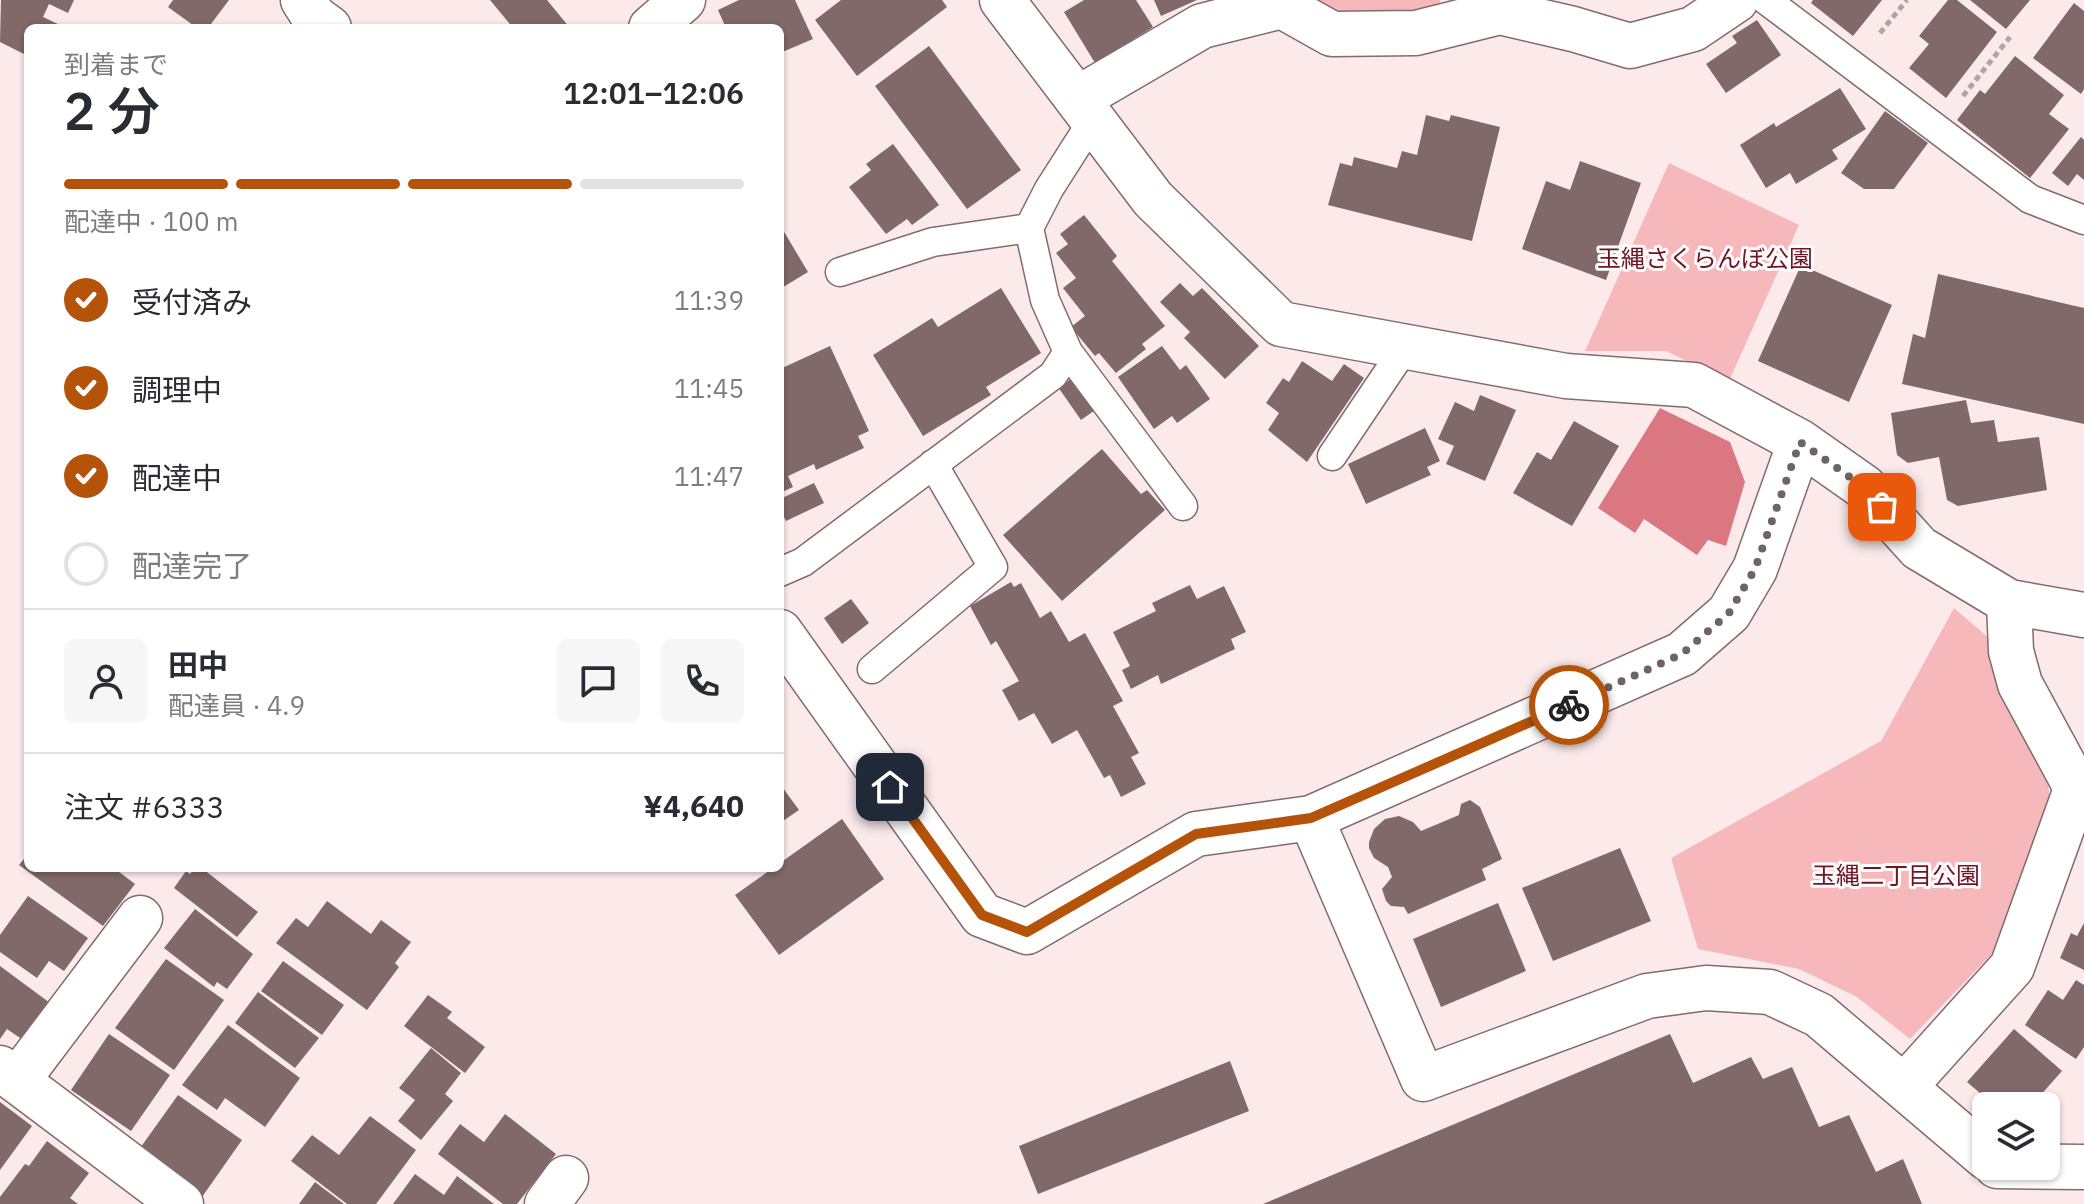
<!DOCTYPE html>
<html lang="ja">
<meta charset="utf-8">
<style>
:root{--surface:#fff;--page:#f7f7f7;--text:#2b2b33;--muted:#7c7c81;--line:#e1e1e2;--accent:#b45309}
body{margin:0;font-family:"IBM Plex Sans","Noto Sans JP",sans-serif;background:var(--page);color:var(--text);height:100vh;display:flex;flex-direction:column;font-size:30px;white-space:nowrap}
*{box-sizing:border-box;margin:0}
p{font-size:26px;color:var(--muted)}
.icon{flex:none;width:44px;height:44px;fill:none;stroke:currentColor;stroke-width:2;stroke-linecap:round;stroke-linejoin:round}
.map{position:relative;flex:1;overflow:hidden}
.side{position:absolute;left:24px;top:24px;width:760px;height:848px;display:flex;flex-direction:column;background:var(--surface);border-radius:12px;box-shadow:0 2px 6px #0004}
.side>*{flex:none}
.tools{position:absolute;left:1972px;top:1092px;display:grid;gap:16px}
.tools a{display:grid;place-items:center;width:88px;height:88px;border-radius:12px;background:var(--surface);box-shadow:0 2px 6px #0004;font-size:40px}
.pin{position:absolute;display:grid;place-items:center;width:68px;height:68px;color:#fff;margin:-34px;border-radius:16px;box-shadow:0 4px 12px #0006}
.courier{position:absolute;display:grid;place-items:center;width:80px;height:80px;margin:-40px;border:6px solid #b45309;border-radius:50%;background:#fff;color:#222;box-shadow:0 2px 10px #0007}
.head em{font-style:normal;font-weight:600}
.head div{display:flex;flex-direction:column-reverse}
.head{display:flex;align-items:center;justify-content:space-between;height:136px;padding:0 40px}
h1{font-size:52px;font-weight:600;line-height:60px}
.bar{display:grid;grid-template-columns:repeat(4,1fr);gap:12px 8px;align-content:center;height:96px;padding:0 40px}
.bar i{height:10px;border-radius:6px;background:var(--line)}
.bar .on{background:var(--accent)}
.bar p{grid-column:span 4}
.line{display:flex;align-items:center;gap:20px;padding:0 40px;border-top:2px solid var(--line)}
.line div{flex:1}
.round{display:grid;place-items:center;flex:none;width:84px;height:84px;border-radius:12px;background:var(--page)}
ol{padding:0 40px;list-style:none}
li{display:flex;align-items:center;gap:24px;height:88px}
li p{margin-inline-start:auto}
li .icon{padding:8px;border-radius:50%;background:var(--accent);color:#fff;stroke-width:4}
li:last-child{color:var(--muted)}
li i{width:44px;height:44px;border:4px solid var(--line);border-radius:50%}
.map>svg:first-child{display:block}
</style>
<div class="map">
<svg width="2084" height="1204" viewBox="0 0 2084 1204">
<rect width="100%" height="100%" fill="#fceaeb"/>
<!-- green -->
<path fill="#f6b8bb" d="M1305,0H1440V9L1360,23Z
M1669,163L1799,225L1729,381L1666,351H1585Z
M1954,608L1990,639L2046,768L2052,816L2007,938L1910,1039L1857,997L1799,969L1698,949L1671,858L1881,741Z"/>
<!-- water -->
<path fill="#da7780" d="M1660,408L1730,442L1745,482L1726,546L1708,540L1697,555L1644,519L1635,533L1598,508Z"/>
<!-- building -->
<path fill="#816869" d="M1,0H74L68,13L49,4L43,17L60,25L59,28H28V56L0,42Z
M173,0H229L208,28H197L168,7Z
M490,0H547L570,28H513Z
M739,0H795L813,39L780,53V28H726L718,10Z
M841,0H942L947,7L857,76L815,20Z
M1084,0H1136L1153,27L1095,63L1064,12Z
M1154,0H1197L1161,16Z
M1813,0H1882L1853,36L1811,3Z
M1948,0H1957L1997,32L1946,98L1909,68L1929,44L1919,36Z
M1970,0H2030L2006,29Z
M2074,3L2084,11V89L2081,94L2033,58Z
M1757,20L1781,55L1726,93L1706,64L1737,43L1732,36Z
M929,46L1021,170L967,209L875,86Z
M2015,56L2064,95L2049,114L2069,129L2030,178L1957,120L1980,90L1985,94Z
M1840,88L1866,129L1832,150L1838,159L1796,184L1790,173L1766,188L1740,145L1774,123L1776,127Z
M1885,111L1928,143L1894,189H1864L1841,173Z
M1426,115L1449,121L1451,115L1500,127L1472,241L1328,205L1340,163L1352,166L1354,157L1397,168L1402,151L1417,155Z
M2081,137L2084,140V180L2077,174L2068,186L2052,173Z
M893,144L939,205L912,225L907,219L886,234L849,187L871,170L866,164Z
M1580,161L1641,183L1606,280L1522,249L1546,181L1570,190Z
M1084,215L1117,256L1112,261L1165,326L1142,344L1146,349L1116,373L1099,353L1095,356L1071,327L1085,316L1063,288L1076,278L1056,253L1068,244L1060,234Z
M780,225L808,272L780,289Z
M1801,265L1892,305L1849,402L1758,361Z
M1938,274L2084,308V424L1902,384L1913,334L1925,338Z
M1180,283L1193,296L1202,288L1259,346L1225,379L1184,338L1190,332L1160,302Z
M1001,288L1041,353L986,387L991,395L923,436L873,355L932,318L938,327Z
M830,346L869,431L858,436L864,448L816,470L814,464L788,476L793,487L780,493V369Z
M1162,346L1180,370L1186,365L1210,399L1177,423L1172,416L1154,429L1118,377Z
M1302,361L1332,381L1344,364L1364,378L1307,462L1268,430L1279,413L1266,403L1283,378L1289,382Z
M1076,376L1098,408L1081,420L1058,387Z
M1480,395L1516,410L1485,481L1446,464L1454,446L1438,439L1455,402L1474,411Z
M1966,400L1971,423L1994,420L1998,442L2039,437L2047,490L1958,506L1947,500L1939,457L1908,463L1897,455L1891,413Z
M1574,421L1619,446L1572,526L1513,493L1537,452L1551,460Z
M1425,428L1440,461L1427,467L1431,475L1366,504L1348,464Z
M1102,449L1141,494L1147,490L1165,510L1062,601L1003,535Z
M814,483L824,503L786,521L780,509V499Z
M1011,582L1014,587L1021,583L1040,618L1051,611L1069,642L1085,633L1123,701L1113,706L1139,753L1131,757L1146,784L1121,797L1110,775L1104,778L1077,730L1052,744L1034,713L1019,721L1002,690L1019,681L996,641L991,645L970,606Z
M1190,585L1197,599L1224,586L1246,632L1231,639L1235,649L1161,684L1158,675L1131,689L1122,670L1130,666L1113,632L1156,611L1152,603Z
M851,599L869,623L842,644L824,618Z
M780,784L799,810L780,823Z
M1470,800L1480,807L1502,859L1482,869L1486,880L1408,914L1404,907L1391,906L1386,901L1382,889L1392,877L1388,867L1374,858L1369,848V842L1374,829L1385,819L1399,816L1413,822L1421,831L1459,815L1461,804Z
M842,819L884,879L779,955L735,895L773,868H780V863Z
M1620,848L1651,921L1553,961L1522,888Z
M28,854V868H114L135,884L103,926L19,865Z
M195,868L203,869L258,912L237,937L174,888L186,871L190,874Z
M28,896L88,938L64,971L49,961L37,978L0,952V935Z
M327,901L371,934L381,920L411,942L395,963L399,967L367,1010L276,943L296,918L308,927Z
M1498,903L1526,971L1441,1007L1413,939Z
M195,909L253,954L227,989L217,982L214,987L164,948Z
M2084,923V970L2060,958L2071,933L2077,936Z
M166,959L224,1000L174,1070L115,1028Z
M283,961L344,1005L322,1035L261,991Z
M0,966L50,1003L23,1040L7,1029L0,1039Z
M2076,980L2084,985V1047L2076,1059L2025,1025L2048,990L2063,1000Z
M258,992L319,1038L295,1068L235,1023Z
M428,995L452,1012L447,1018L485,1047L465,1073L404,1026Z
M228,1025L300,1078L265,1127L225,1098L217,1110L182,1085Z
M2014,1029L2062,1071L2031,1106H1995L1967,1082Z
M109,1034L170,1075L131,1131L71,1090Z
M1670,1034L1693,1083L1751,1057L1763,1079L1792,1067L1819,1127L1849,1115L1876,1172L1903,1159L1922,1204H1263Z
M431,1048L461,1073L445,1094L453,1101L421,1140L398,1121L415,1100L399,1088Z
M1230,1061L1249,1111L1038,1194L1019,1146Z
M178,1095L242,1140L202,1197L138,1151Z
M0,1102L32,1126L0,1170Z
M505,1114L556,1154L517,1204H503L438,1154L460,1124L484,1142Z
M370,1116L416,1150L376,1204H347L291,1161L312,1135L339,1155Z
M47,1141L89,1173L70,1198L78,1204H0V1197L25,1164L29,1166Z
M415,1174L444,1195L457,1176L494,1204H393Z
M315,1182L344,1204H299Z"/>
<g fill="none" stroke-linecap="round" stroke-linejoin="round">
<defs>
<path id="service" d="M1766,0L2030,199L2084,220
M840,272L933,242L1029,228
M1068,352L1183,506
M1332,456L1406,346
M780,572L803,562L1053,375L1068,352L1045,300L1029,228L1049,189L1093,120
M872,669L993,567L933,464"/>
<path id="minor" d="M303,0L314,17L329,28
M1002,0L1153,199L1281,324L1566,376L1694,385L1800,442L1864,487L1919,548L2009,602L2084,615
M1282,0V6L1332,34L1416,33L1500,12L1573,29L1630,46L1693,29L1736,0
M651,28L683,0
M1077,99L1202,26L1282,6
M780,632L982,915L1027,932L1196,834L1311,818L1682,654L1729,613L1755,569L1800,442
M1311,818L1423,1079L1647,996L1706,988L1770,992L1819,1015L1986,1157
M0,1068L181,1204
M17,1081L140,918
M1904,1087L2012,967L2075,792L2072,780L2020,684L2011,651L2009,602
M1997,1166L2084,1167
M547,1204L566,1178"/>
</defs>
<!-- service casing -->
<use href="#service" stroke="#846b6c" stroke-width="31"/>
<!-- minor casing -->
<use href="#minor" stroke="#846b6c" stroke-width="47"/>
<!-- path -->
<path stroke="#b2a3a4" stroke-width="5" stroke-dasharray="6 4" stroke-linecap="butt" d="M1880,33L1907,0
M1963,96L2010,37"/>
<!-- service -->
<use href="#service" stroke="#fff" stroke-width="28"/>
<!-- minor -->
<use href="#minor" stroke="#fff" stroke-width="44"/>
</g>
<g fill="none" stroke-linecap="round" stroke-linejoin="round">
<!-- done -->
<path stroke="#706363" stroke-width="8" stroke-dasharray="0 14.4" d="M1569,705L1682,654L1729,613L1755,569L1800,442L1864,487L1882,507"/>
<!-- route -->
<path stroke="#b45309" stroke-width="10" d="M890,787L982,915L1027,932L1196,834L1311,818L1569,705"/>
</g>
<g text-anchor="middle" stroke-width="6" stroke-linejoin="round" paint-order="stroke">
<!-- park labels -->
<g font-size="24" fill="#6f1527" stroke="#fcfcfc">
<text x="1705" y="267">玉縄さくらんぼ公園</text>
<text x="1896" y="884">玉縄二丁目公園</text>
</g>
</g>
</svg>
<div class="tools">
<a><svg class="icon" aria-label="layers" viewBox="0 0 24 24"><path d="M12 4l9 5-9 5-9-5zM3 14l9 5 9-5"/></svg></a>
</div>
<div class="pin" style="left:1882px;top:507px;background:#ea580c"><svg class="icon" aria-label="bag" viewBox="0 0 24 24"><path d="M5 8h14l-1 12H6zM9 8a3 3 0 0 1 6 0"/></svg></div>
<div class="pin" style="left:890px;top:787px;background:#1f2937"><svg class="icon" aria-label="home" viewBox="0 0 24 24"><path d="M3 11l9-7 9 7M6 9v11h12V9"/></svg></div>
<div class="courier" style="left:1569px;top:705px"><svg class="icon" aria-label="bike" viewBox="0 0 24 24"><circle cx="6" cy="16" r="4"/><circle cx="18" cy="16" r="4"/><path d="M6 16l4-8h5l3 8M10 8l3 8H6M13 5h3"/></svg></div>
<section class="side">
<div class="head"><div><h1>2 分</h1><p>到着まで</p></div><em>12:01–12:06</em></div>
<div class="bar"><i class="on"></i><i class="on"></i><i class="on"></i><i></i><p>配達中 · 100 m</p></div>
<ol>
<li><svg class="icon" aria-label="check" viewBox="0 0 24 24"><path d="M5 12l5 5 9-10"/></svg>受付済み<p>11:39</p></li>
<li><svg class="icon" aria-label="check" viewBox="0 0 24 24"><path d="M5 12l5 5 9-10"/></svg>調理中<p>11:45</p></li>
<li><svg class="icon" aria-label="check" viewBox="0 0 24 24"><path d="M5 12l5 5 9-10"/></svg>配達中<p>11:47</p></li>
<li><i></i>配達完了</li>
</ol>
<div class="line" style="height:144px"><a class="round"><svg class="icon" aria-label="person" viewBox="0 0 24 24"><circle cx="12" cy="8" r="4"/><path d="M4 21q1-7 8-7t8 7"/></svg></a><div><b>田中</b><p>配達員 · 4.9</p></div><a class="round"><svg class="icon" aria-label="chat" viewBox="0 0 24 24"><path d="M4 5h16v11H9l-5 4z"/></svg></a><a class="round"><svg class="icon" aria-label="phone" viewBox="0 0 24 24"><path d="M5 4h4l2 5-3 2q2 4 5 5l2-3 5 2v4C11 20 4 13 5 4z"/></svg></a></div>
<div class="line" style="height:104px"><div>注文 #6333</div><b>¥4,640</b></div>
</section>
</div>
